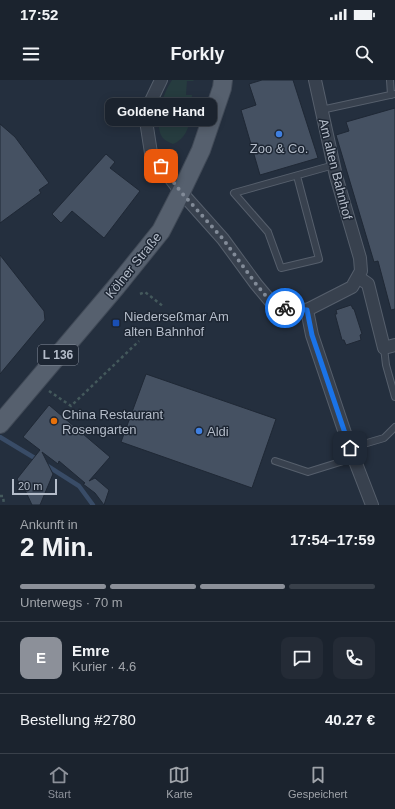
<!DOCTYPE html>
<html lang="de">
<meta charset="utf-8">
<style>
:root{--surface:#1b232e;--page:#242b36;--text:#f1f3f6;--muted:#a0a4aa;--line:#39404a;--accent:#8c9099}
body{margin:0;font-family:Helvetica,sans-serif;background:var(--page);color:var(--text);height:100vh;display:flex;flex-direction:column;font-size:15px;white-space:nowrap}
*{box-sizing:border-box;margin:0}
p{font-size:13px;color:var(--muted)}
.icon{flex:none;width:22px;height:22px;fill:none;stroke:currentColor;stroke-width:2;stroke-linecap:round;stroke-linejoin:round}
.map{position:relative;height:425px;overflow:hidden}
.drawer{display:flex;flex-direction:column;background:var(--surface);flex:1}
.drawer>*{flex:none}
.scale{position:absolute;left:12px;bottom:10px;width:45px;box-sizing:border-box;padding-left:4px;border:2px solid #b4bcc9;border-top:0;font-size:11px;line-height:14px;white-space:nowrap;color:#b4bcc9;-webkit-text-stroke:3px #1d2633;paint-order:stroke}
.pin{position:absolute;display:grid;place-items:center;width:34px;height:34px;color:#fff;margin:-17px;border-radius:8px;box-shadow:0 2px 6px #0006}
.courier{position:absolute;display:grid;place-items:center;width:40px;height:40px;margin:-20px;border:3px solid #1a73e8;border-radius:50%;background:#fff;color:#222;box-shadow:0 1px 5px #0007}
.bubble{position:absolute;height:28px;border-radius:8px;background:var(--surface);box-shadow:0 2px 10px #0003,0 0 0 1px var(--line);font-size:13px;font-weight:800;line-height:28px;text-align:center}
.headline em{font-style:normal;font-weight:800}
.headline div{display:flex;flex-direction:column-reverse}
.headline{display:flex;align-items:center;justify-content:space-between;height:68px;padding:0 20px}
h1{font-size:26px;font-weight:800;line-height:30px}
.bar{display:grid;grid-template-columns:repeat(4,1fr);gap:6px 4px;align-content:center;height:48px;padding:0 20px}
.bar i{height:5px;border-radius:3px;background:var(--line)}
.bar .selected{background:var(--accent)}
.bar p{grid-column:span 4}
.line{display:flex;align-items:center;gap:10px;padding:0 20px;border-top:1px solid var(--line)}
.line div{flex:1}
.round{display:grid;place-items:center;flex:none;width:42px;height:42px;border-radius:8px;background:var(--page)}
.status{display:flex;justify-content:space-between;align-items:center;height:28px;padding:0 20px;background:var(--surface);direction:ltr}
.status svg{height:11px;fill:currentColor}
header{display:flex;justify-content:space-between;align-items:center;height:52px;padding:0 20px;background:var(--surface);font-size:18px;font-weight:800}
.tab-bar{display:flex;justify-content:space-around;align-items:center;height:56px;border-top:1px solid var(--line);background:var(--surface);font-size:11px;color:var(--muted)}
.tab-bar a{display:grid;justify-items:center;gap:2px}
.tab-bar .selected{color:var(--accent)}
.map>svg:first-child{display:block}
</style>
<div class="status"><b>17:52</b><svg viewBox="0 0 49 12"><path d="M0 12V9h3v3zM5 12V6h3v6zM10 12V3h3v9zM15 12V0h3v12zM26 1h20v11H26zM47 4h2v5h-2z"/></svg></div>
<header><svg class="icon" aria-label="menu" viewBox="0 0 24 24"><path d="M4 6h16M4 12h16M4 18h16"/></svg>Forkly<svg class="icon" aria-label="search" viewBox="0 0 24 24"><circle cx="10" cy="10" r="6"/><path d="M15 15l6 6"/></svg></header>
<div class="map">
<svg width="395" height="425" viewBox="0 0 395 425">
<rect width="100%" height="100%" fill="#242f3e"/>
<!-- green -->
<path fill="#263c3f" d="M172,0H194L193,1H187L186,15H192C191,32 192,57 173,64C169,62 165,61 162,57C153,40 163,14 172,0Z"/>
<g fill="none" stroke-linecap="round" stroke-linejoin="round">
<!-- stream -->
<path stroke="#394c67" stroke-width="4.5" d="M0,357L38,380
M46,385L79,406L93,425"/>
</g>
<!-- building -->
<path fill="#455162" stroke="#1f2835" d="M262,0H293L318,78L260,95L241,30L256,25L249,4Z
M395,28V229L391,230L378,181L374,182L336,55L349,51L346,42Z
M0,44L15,57L49,103L39,110L41,113L0,143Z
M106,74L115,82L110,88L140,111L104,158L72,131L61,143L52,134Z
M0,175L44,231L45,240L0,294Z
M351,225L353,229H354L362,254L360,255L361,260L346,265L344,260H342L335,234H337L336,230Z
M146,294L276,339L252,408L121,362Z
M49,325L110,377L89,401L95,398L109,410L104,425L95,413L83,404L85,403L59,381L58,384L42,372L53,394L40,425H32L25,410L23,411L17,399L40,370L23,357Z"/>
<g fill="none" stroke-linecap="round" stroke-linejoin="round">
<defs>
<path id="lane" d="M390,0L391,15
M321,30L395,14
M297,96L319,179L281,188L268,152L234,113L334,85
M384,268L386,285L395,317
M350,368L384,358L395,347
M275,381L308,392L353,378"/>
<path id="street" d="M161,0L149,25L147,47L151,73L181,112L223,159L256,204L271,222L284,228L307,230
M358,197L368,204L384,268L395,265
M307,230L352,207L361,191L360,178L336,96L315,0
M307,230L312,255L350,368L372,425"/>
<path id="primary" d="M0,344L116,207L161,151L181,112L201,70L222,8L223,0"/>
</defs>
<!-- lane casing -->
<use href="#lane" stroke="#565f6c" stroke-width="8"/>
<!-- street casing -->
<use href="#street" stroke="#565f6c" stroke-width="14"/>
<!-- primary casing -->
<use href="#primary" stroke="#414a57" stroke-width="20"/>
<!-- path -->
<path stroke="#44595c" stroke-width="2.5" stroke-dasharray="3 3" stroke-linecap="butt" d="M140,214L145,212L164,227
M49,311L71,326L139,261
M0,416H3L4,425"/>
<!-- lane -->
<use href="#lane" stroke="#38414e" stroke-width="6"/>
<!-- street -->
<use href="#street" stroke="#38414e" stroke-width="12"/>
<!-- primary -->
<use href="#primary" stroke="#56606e" stroke-width="18"/>
</g>
<g fill="none" stroke-linecap="round" stroke-linejoin="round">
<!-- done -->
<path stroke="#828b98" stroke-width="4" stroke-dasharray="0 7.2" d="M161,86L181,112L223,159L256,204L271,222L285,228"/>
<!-- route -->
<path stroke="#1a73e8" stroke-width="5" d="M285,228L307,230L312,255L350,368"/>
</g>
<!-- markers -->
<g fill="#3f7fe0" stroke="#1d2633" stroke-width="1.5">
<circle cx="279" cy="54" r="4"/>
<circle cx="199" cy="351" r="4"/>
</g>
<rect fill="#1a4fb4" stroke="#1d2633" stroke-width="1.5" x="112" y="239" width="8" height="8" rx="2"/>
<circle fill="#e8710a" stroke="#1d2633" stroke-width="1.5" cx="54" cy="341" r="4"/>
<g text-anchor="middle" stroke-width="3" stroke-linejoin="round" paint-order="stroke">
<!-- shield labels -->
<rect fill="#1d2633" stroke="#878f9c" stroke-width="1" x="38" y="265" width="40" height="20" rx="3"/>
<g font-size="12" font-weight="bold" fill="#b4bcc9">
<text x="58" y="279">L 136</text>
</g>
<!-- poi labels -->
<g font-size="13" fill="#b4bcc9" stroke="#1d2633" text-anchor="start">
<text x="279" y="73" text-anchor="middle">Zoo &amp; Co.</text>
<text x="124" y="241">Niederseßmar Am<tspan x="124" dy="15">alten Bahnhof</tspan></text>
<text x="62" y="339">China Restaurant<tspan x="62" dy="15">Rosengarten</tspan></text>
<text x="207" y="356">Aldi</text>
</g>
<!-- street labels -->
<g font-size="13" fill="#b4bcc9" stroke="#1d2633">
<text transform="translate(336 89) rotate(76)" y="5">Am alten Bahnhof</text>
<text transform="translate(133 185) rotate(-51)" y="5">Kölner Straße</text>
</g>
</g>
</svg>
<div class="scale">20 m</div>
<div class="pin" style="left:161px;top:86px;background:#ea580c"><svg class="icon" aria-label="bag" viewBox="0 0 24 24"><path d="M5 8h14l-1 12H6zM9 8a3 3 0 0 1 6 0"/></svg></div>
<div class="pin" style="left:350px;top:368px;background:#1f2937"><svg class="icon" aria-label="home" viewBox="0 0 24 24"><path d="M3 11l9-7 9 7M6 9v11h12V9"/></svg></div>
<div class="courier" style="left:285px;top:228px"><svg class="icon" aria-label="bike" viewBox="0 0 24 24"><circle cx="6" cy="16" r="4"/><circle cx="18" cy="16" r="4"/><path d="M6 16l4-8h5l3 8M10 8l3 8H6M13 5h3"/></svg></div>
<div class="bubble" style="left:105px;top:18px;width:112px">Goldene Hand</div>
</div>
<section class="drawer">
<div class="headline"><div><h1>2 Min.</h1><p>Ankunft in</p></div><em>17:54–17:59</em></div>
<div class="bar"><i class="selected"></i><i class="selected"></i><i class="selected"></i><i></i><p>Unterwegs · 70 m</p></div>
<div class="line" style="height:72px"><b class="round" style="background:var(--accent);color:#fff">E</b><div><b>Emre</b><p>Kurier · 4.6</p></div><a class="round"><svg class="icon" aria-label="chat" viewBox="0 0 24 24"><path d="M4 5h16v11H9l-5 4z"/></svg></a><a class="round"><svg class="icon" aria-label="phone" viewBox="0 0 24 24"><path d="M5 4h4l2 5-3 2q2 4 5 5l2-3 5 2v4C11 20 4 13 5 4z"/></svg></a></div>
<div class="line" style="height:52px"><div>Bestellung #2780</div><b>40.27 €</b></div>
</section>
<nav class="tab-bar">
<a class="selected"><svg class="icon" aria-label="home" viewBox="0 0 24 24"><path d="M3 11l9-7 9 7M6 9v11h12V9"/></svg>Start</a>
<a><svg class="icon" aria-label="map" viewBox="0 0 24 24"><path d="M3 6l6-2 6 2 6-2v14l-6 2-6-2-6 2zM9 4v14M15 6v14"/></svg>Karte</a>
<a><svg class="icon" aria-label="saved" viewBox="0 0 24 24"><path d="M7 4h10v16l-5-4-5 4z"/></svg>Gespeichert</a>
</nav>
